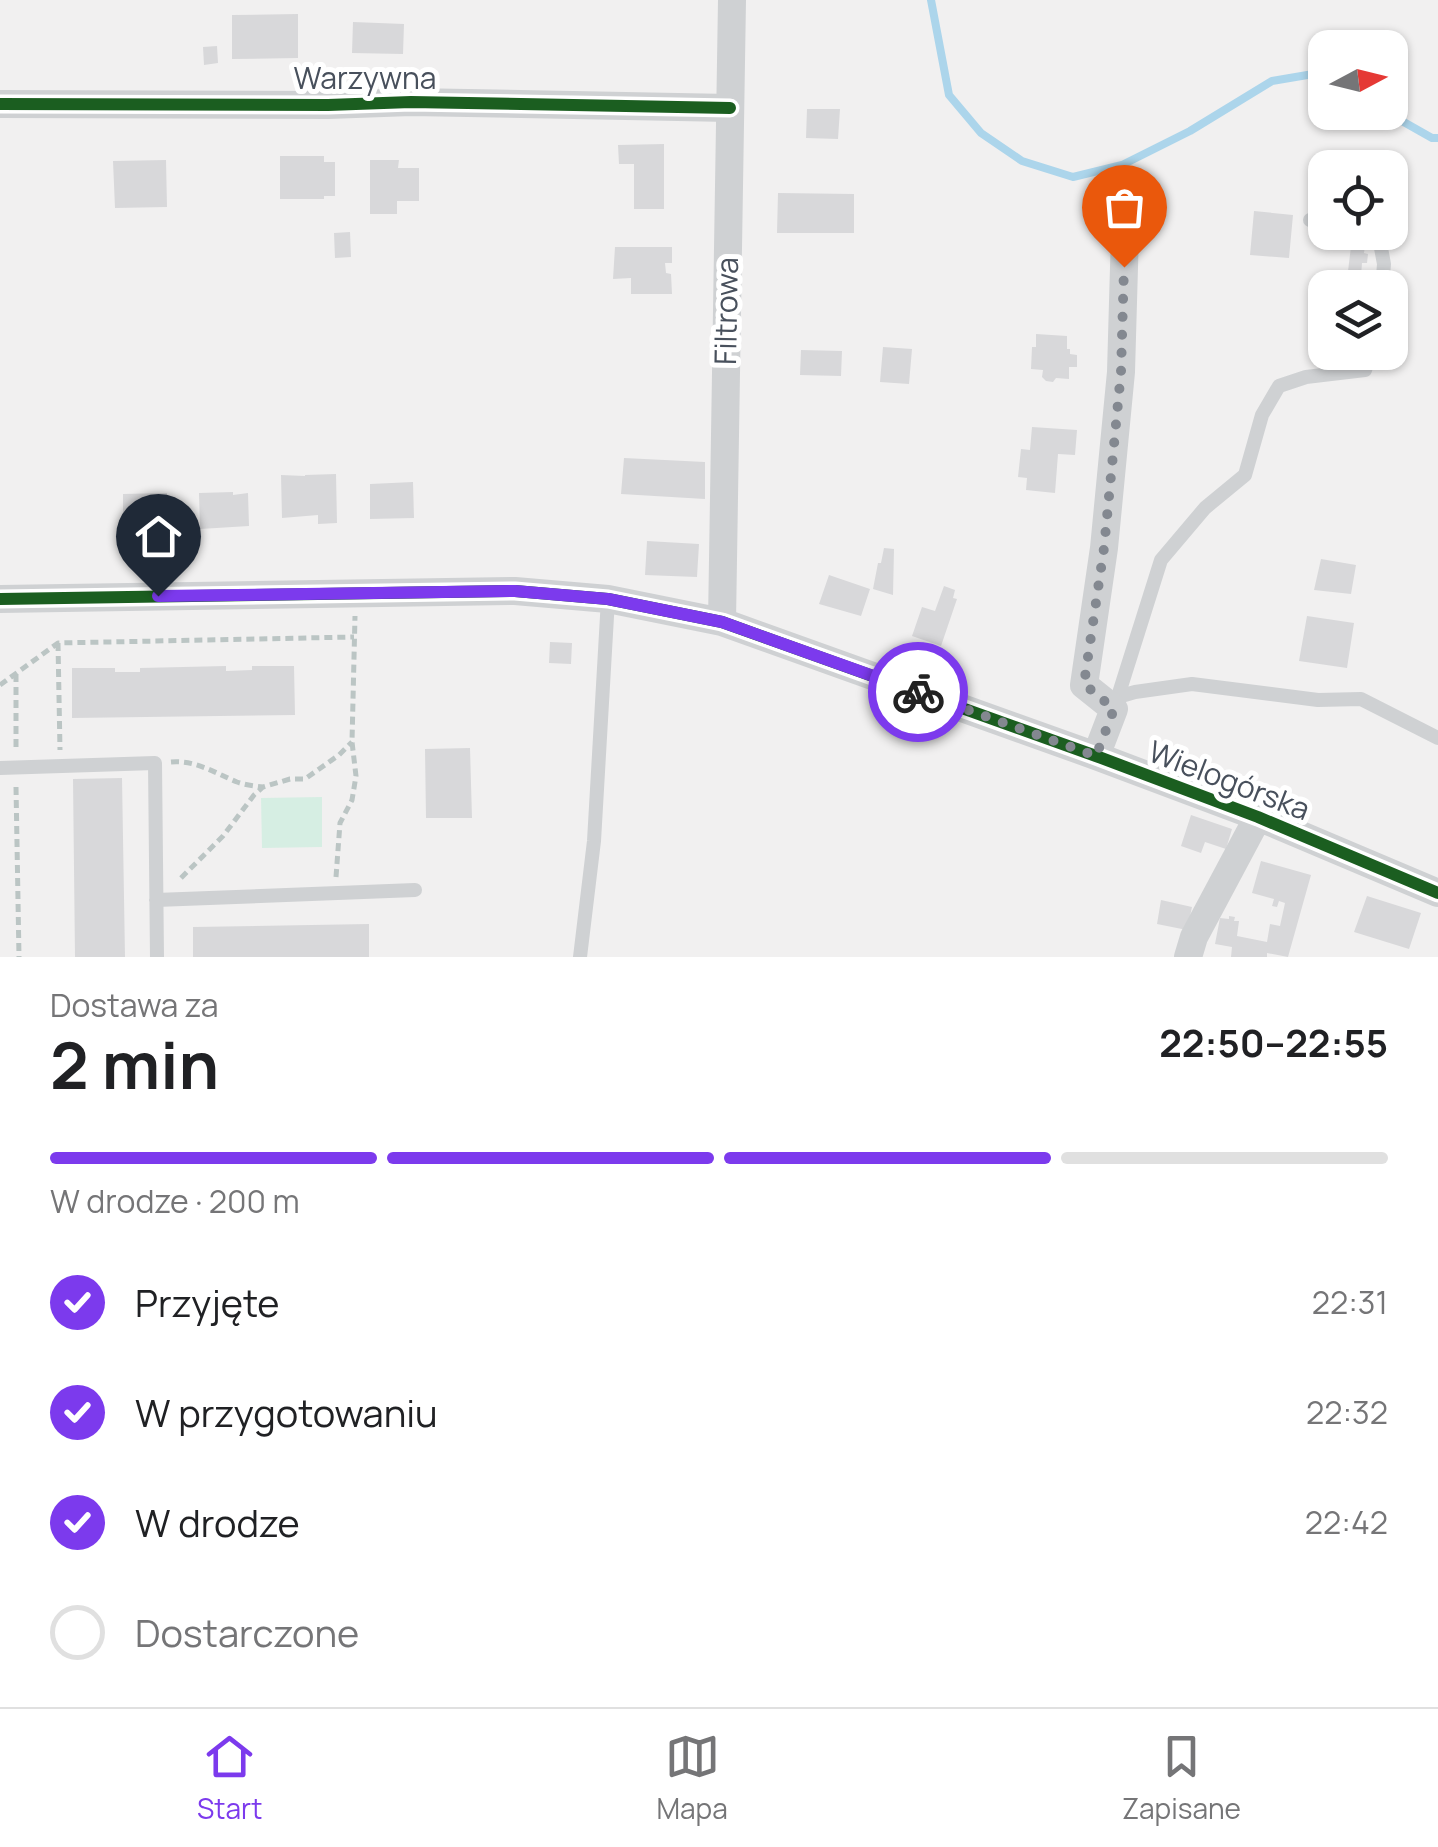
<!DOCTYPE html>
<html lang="pl">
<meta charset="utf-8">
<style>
:root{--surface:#fff;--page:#f2f2f2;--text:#202124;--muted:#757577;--line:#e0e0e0;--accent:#7c3aed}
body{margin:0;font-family:Manrope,sans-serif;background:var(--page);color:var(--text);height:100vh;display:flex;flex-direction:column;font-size:38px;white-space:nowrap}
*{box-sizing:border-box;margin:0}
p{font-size:32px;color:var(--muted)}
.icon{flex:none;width:55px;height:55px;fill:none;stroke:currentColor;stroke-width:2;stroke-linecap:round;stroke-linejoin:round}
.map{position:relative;height:957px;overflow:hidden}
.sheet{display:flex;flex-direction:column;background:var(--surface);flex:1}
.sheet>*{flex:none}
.needle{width:65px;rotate:83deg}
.controls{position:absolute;left:1308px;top:30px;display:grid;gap:20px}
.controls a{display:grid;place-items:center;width:100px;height:100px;border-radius:20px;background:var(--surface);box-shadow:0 2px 8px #0004;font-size:50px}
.pin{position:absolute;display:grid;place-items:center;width:85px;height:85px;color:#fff;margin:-102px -42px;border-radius:50% 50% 50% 0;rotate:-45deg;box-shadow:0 0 10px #0007}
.pin .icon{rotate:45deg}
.courier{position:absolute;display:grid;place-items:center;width:100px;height:100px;margin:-50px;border:8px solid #7c3aed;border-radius:50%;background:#fff;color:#222;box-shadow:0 2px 12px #0007}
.head em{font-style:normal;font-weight:700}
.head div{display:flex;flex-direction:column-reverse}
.head{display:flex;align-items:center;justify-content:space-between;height:170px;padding:0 50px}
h1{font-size:65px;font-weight:700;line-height:75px}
.bar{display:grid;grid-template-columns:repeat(4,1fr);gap:15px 10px;align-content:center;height:120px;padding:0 50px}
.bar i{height:12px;border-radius:8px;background:var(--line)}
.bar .active{background:var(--accent)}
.bar p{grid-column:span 4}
ol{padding:0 50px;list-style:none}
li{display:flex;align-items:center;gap:30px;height:110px}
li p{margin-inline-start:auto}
li .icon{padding:10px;border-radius:50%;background:var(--accent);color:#fff;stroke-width:4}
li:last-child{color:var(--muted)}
li i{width:55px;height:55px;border:5px solid var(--line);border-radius:50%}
.dock{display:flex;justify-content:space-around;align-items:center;height:140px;border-top:2px solid var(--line);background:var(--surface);font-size:28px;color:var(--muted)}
.dock a{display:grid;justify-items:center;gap:5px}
.dock .active{color:var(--accent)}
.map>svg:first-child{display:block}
</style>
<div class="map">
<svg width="1438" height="957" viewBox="0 0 1438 957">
<rect width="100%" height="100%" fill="#f1f0f0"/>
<!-- green -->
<path fill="#d6eee3" d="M322,797V847L262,848L261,798Z"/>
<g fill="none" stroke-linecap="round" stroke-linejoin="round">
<!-- stream -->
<path stroke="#acd5eb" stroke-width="8" d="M931,0L949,95L981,133L1022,161L1073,177L1122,165L1190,131L1272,81L1325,72
M1386,112L1432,138H1438"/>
</g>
<!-- building -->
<path fill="#d8d8da" d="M298,14V58L232,59V15Z
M353,22L404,24L403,54L352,53Z
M217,46L218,63L204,65L203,47Z
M807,109H840L838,139L806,138Z
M664,144V209H634V164H619L618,145Z
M280,156H324V162H335V196H324V199H280Z
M166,160L167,207L115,208L113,161Z
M370,160H399L398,168H419V201H397V214H370Z
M778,193L854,194V233H777Z
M1254,211L1293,215L1289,258L1250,255Z
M350,232L351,257L335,258L334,233Z
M1352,238L1366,239L1364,253L1368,254L1367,263H1362L1361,276L1367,277L1366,288H1346Z
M615,247H672V263H665L666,273L671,274L672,294H631V278L613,279Z
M1036,334L1067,336V349H1070V354L1077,355V367H1069V379L1056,378L1053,382L1046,381L1042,377L1043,370L1031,369L1032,347H1036Z
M883,347L912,349L909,384L880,382Z
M801,350L842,351L841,376L800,375Z
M1032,427L1077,430L1075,455L1058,454L1055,493L1026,490L1027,478L1018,477L1021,449L1030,450Z
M624,458L705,462V499L621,494Z
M336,474L337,523L318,524V515L282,518L281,475L305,476V475Z
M413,482L414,518L370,519V484Z
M233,492V495L248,493L249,526L200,529L199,493Z
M167,493L168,529H123V494Z
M647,541L699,544L697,577L645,575Z
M884,548L894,549L893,595L873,589L878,563H881Z
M1321,559L1356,565L1351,594L1314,590Z
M829,575L870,589L861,616L819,604Z
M944,586L955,590L953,598L957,599L941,646L912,636L922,607L935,611Z
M1307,616L1354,623L1347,668L1299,661Z
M550,642L572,643L571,664L549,663Z
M226,666V671L252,670V666H294L295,715L72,718V668H115V672H140V668Z
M470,748L472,818H426L425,749Z
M122,778L125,957H75L73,779Z
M1191,815L1232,829L1226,849L1205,842L1201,853L1181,846Z
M1261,861L1311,875L1288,957L1267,953V957H1231L1232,947L1215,944L1220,918L1229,919V916L1235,917L1234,921H1239L1237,936L1267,942L1270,924L1280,926L1285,903L1279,901L1277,907L1272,906L1274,899L1252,893Z
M1367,896L1421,913L1409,949L1354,932Z
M1161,900L1192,907L1187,930L1157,924Z
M369,924V957H193V927Z"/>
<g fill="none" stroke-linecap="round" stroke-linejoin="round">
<!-- path -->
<path stroke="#bbc5c4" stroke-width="5" stroke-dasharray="8 5" stroke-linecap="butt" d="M58,643L60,750
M16,674V751
M0,685L58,643L354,637
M171,762C196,760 215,773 237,782C245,785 255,786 263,787
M16,787L19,957
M336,877L340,823L352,800L356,776L352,742L355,616
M181,878L223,836L254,795L263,787L290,779H305L339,755L352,742"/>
<!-- service -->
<path stroke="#cfd1d3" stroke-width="14" d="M1310,220H1325
M1378,232L1384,264L1382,288
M1118,697L1135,692L1192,684L1318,700L1361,699L1438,738
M1114,709L1161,560L1205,508L1245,475L1262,415L1279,386L1306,377L1365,370L1371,352
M0,768L155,763L157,957
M156,900L415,890
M580,957L594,841L608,599"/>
<!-- minor -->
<path stroke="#cfd1d3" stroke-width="28" d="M0,104L328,105L411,102L730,108
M0,599L515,591L608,599L722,622L1096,756L1258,817L1438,893
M722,622L732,0
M1096,756L1114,709L1084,685L1104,548L1121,372L1125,232
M1188,957L1194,937L1258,817"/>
<defs>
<path id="cycleway" d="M0,104L328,105L411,102L730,108
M0,599L515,591L608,599L722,622L1096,756L1258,817L1438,893"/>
</defs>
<!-- cycleway casing -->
<use href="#cycleway" stroke="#fff" stroke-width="19"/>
<!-- cycleway -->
<use href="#cycleway" stroke="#1b5e20" stroke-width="12"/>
</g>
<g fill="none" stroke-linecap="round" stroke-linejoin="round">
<!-- done -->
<path stroke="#838890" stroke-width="10" stroke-dasharray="0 18" d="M918,692L1096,756L1114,709L1084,684L1104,548L1121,372L1124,267"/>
<!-- route -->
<path stroke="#7c3aed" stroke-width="12" d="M158,596L515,591L608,599L722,622L918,692"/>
</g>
<g text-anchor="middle" stroke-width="10" stroke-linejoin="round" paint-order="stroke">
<!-- street labels -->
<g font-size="30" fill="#48505c" stroke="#fff">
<text x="365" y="89">Warzywna</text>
<text transform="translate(727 311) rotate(-89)" y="10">Filtrowa</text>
<text transform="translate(1229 781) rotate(21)" y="10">Wielogórska</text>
</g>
</g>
</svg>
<div class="controls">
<a><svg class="needle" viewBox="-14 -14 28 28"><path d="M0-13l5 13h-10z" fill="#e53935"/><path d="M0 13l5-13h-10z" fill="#757577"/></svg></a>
<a><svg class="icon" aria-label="locate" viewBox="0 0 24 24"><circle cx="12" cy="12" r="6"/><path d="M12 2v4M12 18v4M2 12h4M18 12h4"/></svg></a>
<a><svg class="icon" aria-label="layers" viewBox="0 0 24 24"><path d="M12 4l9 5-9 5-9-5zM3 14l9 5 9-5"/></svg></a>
</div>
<div class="pin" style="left:1124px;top:267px;background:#ea580c"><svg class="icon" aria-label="bag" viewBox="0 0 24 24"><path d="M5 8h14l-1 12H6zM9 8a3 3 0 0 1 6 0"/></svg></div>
<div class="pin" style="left:158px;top:596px;background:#1f2937"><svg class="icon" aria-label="home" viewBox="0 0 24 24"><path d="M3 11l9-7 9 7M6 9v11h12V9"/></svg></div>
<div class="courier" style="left:918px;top:692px"><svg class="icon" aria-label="bike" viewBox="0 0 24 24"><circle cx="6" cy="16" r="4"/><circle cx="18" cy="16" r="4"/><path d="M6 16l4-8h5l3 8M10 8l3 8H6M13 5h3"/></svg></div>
</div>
<section class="sheet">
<div class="head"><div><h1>2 min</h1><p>Dostawa za</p></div><em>22:50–22:55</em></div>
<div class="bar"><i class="active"></i><i class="active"></i><i class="active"></i><i></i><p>W drodze · 200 m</p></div>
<ol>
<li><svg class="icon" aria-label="check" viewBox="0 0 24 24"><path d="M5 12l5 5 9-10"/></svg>Przyjęte<p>22:31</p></li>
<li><svg class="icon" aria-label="check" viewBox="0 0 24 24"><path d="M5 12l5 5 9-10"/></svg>W przygotowaniu<p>22:32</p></li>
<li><svg class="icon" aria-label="check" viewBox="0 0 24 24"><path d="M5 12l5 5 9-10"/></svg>W drodze<p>22:42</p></li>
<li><i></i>Dostarczone</li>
</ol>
</section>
<nav class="dock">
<a class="active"><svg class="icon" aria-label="home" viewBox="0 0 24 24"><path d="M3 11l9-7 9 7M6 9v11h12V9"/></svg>Start</a>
<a><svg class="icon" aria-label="map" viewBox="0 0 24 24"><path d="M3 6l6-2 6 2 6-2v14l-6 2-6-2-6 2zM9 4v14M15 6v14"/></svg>Mapa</a>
<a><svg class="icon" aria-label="saved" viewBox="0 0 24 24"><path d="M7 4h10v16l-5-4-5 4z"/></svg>Zapisane</a>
</nav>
